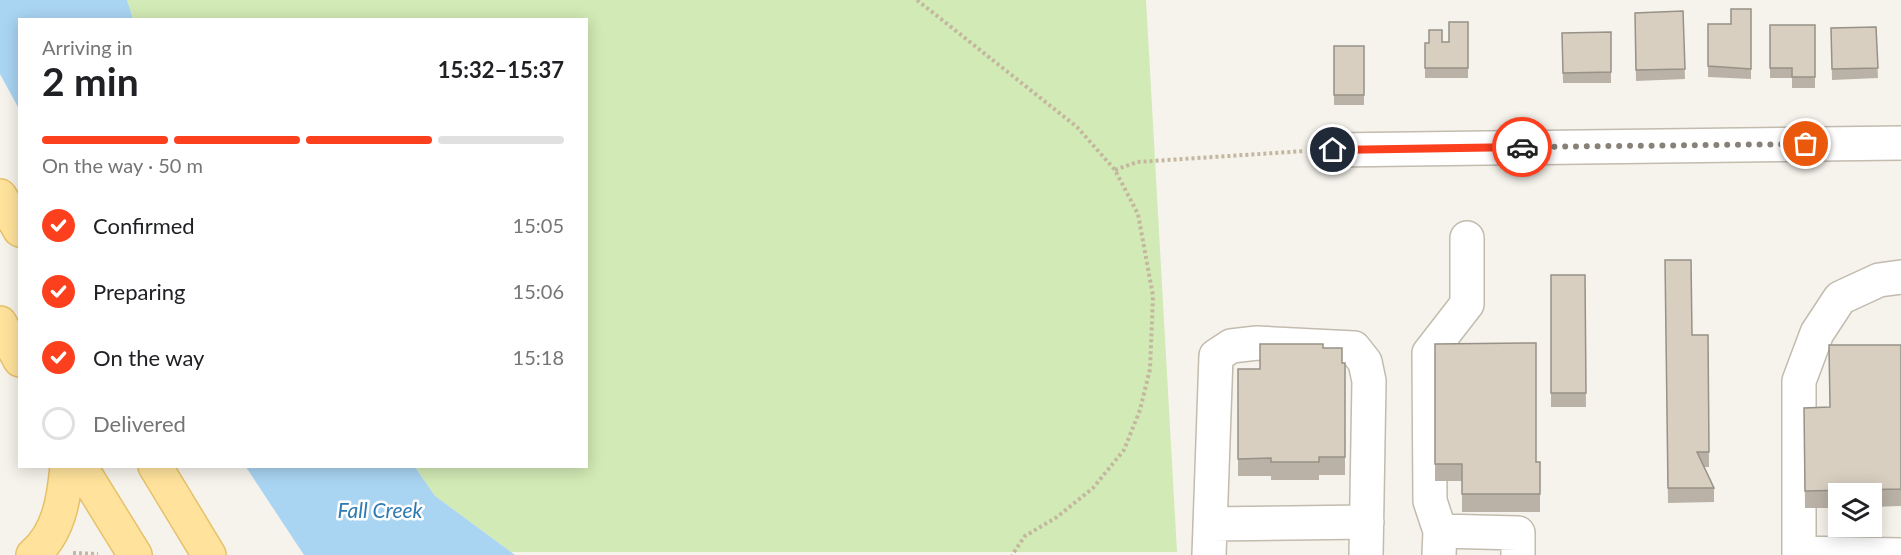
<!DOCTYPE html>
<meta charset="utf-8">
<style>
:root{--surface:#fff;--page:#f2f2f2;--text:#202124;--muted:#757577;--line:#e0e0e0;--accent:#fc3f1d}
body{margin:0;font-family:Lato,sans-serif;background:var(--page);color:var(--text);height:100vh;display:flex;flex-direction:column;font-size:22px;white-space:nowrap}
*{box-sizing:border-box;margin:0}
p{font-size:20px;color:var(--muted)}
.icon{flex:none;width:33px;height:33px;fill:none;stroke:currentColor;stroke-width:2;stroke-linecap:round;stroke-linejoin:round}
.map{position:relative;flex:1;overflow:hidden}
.details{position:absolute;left:18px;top:18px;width:570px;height:450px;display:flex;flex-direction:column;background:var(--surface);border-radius:0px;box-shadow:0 3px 15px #0003}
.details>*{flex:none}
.tools{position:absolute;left:1828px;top:483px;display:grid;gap:12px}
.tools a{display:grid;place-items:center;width:54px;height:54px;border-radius:0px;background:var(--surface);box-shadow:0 3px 15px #0003;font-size:30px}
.pin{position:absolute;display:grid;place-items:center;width:51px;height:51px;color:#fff;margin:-26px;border:3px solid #fff;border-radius:50%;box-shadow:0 2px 6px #0007}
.courier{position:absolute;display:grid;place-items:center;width:60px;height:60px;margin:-30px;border:4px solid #fc3f1d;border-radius:50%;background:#fff;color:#222;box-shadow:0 2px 8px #0007}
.head em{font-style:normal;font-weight:700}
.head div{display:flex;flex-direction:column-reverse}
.head{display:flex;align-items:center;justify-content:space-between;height:102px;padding:0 24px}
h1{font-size:39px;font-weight:700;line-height:45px}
.bar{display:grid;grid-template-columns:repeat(4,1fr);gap:9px 6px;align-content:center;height:72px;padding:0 24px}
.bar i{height:8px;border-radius:4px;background:var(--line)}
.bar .current{background:var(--accent)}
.bar p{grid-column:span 4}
ol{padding:0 24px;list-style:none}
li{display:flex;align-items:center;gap:18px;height:66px}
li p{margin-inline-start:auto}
li .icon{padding:6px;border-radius:50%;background:var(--accent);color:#fff;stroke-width:4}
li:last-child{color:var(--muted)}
li i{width:33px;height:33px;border:3px solid var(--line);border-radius:50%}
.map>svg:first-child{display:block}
</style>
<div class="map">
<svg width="1901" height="555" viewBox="0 0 1901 555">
<rect width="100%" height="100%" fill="#f6f3ec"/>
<!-- green -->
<path fill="#d2eab5" d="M127,0H1146L1177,552H511L435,496L415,467L586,466V20H133Z"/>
<!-- water -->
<path fill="#a9d4f2" d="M0,0H127L133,19L20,20L19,109L0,74Z
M246,467H415L435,496L515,555H304Z"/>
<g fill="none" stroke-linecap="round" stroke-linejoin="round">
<defs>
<path id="minor" d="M1333,150L1901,143
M1210,524L1367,522
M1440,531L1430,501L1429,353L1467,304V238
M1799,553L1901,555
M1209,555L1216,356L1231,346L1257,343L1354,348L1365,362L1369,381L1366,555
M1439,555L1440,531L1518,533V555
M1799,555V381L1817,333L1840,298L1879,280L1901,277"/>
<path id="major" d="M0,196L20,230
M0,323L20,360
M80,466L135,555
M155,466L209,555
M33,555C59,533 64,499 67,466"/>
</defs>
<!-- minor casing -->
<use href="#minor" stroke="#c2bbae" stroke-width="36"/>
<!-- major casing -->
<use href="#major" stroke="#e6c16a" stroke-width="36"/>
<!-- path -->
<path stroke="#c4b79f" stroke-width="4" stroke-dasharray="3 3" stroke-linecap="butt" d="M917,0L1077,127L1115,170L1138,214L1153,296L1150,369L1140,410L1124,450L1093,488L1057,517L1025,536L1012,555
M1115,170L1137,162L1305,151
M73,553L98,554"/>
<!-- minor -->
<use href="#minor" stroke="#fff" stroke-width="33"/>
<!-- major -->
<use href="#major" stroke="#ffe39c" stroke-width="33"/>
</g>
<!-- wall -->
<path fill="#bab2a6" d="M1751,9V79L1708,77V24H1731Z
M1683,11L1685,79L1636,81L1635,13Z
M1468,22V78H1425V43L1449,42Z
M1770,25H1815V88H1792V78H1770Z
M1876,27L1878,78L1832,80L1831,28Z
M1611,32V83H1563L1562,33Z
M1334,46H1364V105H1334Z
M1665,260L1692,335H1708L1709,467H1704L1714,488V502L1668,503Z
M1551,275H1585L1586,407H1551Z
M1435,344L1536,462H1540V512H1462V481H1435Z
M1901,345V506L1872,507V494H1839V508H1805L1804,426L1830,407Z
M1323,348L1342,363H1345V475H1319V480H1271V476H1238V369H1260Z"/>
<!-- building -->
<path fill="#d8cfc1" stroke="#979187" stroke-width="1.5" d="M1731,9H1751V69L1708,66V24H1731Z
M1683,11L1685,69L1636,70L1635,13Z
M1449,22H1468V68H1425V43H1429V30H1442V42H1449Z
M1770,25H1815V77H1792V68H1770Z
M1876,27L1878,68L1832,69L1831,28Z
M1611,32V72L1563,73L1562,33Z
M1334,46H1364V95H1334Z
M1665,260H1691L1692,335H1708L1709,452H1697L1714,488H1668Z
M1551,275H1585L1586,393H1551Z
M1536,343V462H1540V494H1462V464H1435V344Z
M1260,344H1323V348H1342V363H1345V457H1319V462H1271V458L1238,459V369H1260Z
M1829,345H1901V489L1805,491L1804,408L1830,407Z"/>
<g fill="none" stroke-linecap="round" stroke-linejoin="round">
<!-- done -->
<path stroke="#878178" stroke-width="6" stroke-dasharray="0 10.8" d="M1522,147L1806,144"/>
<!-- route -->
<path stroke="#fc3f1d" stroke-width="8" d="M1333,150L1522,147"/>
</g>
<g text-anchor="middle" stroke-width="5" stroke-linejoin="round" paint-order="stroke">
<!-- water labels -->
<g font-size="21" font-style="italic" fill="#2e7ab2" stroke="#fff">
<text x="380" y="518">Fall Creek</text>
</g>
</g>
</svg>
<div class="tools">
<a><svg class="icon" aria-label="layers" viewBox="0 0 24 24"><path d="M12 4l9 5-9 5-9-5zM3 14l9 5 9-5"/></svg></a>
</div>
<div class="pin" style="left:1806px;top:144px;background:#ea580c"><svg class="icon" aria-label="bag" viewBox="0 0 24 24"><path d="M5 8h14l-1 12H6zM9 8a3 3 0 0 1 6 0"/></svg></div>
<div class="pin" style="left:1333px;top:150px;background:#1f2937"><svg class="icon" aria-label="home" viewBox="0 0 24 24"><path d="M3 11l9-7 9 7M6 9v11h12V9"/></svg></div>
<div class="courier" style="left:1522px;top:147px"><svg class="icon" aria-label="car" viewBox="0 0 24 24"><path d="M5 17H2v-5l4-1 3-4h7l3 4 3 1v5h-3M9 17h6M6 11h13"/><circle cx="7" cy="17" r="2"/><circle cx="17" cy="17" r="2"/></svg></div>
<section class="details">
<div class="head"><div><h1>2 min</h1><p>Arriving in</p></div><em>15:32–15:37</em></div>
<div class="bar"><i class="current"></i><i class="current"></i><i class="current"></i><i></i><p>On the way · 50 m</p></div>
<ol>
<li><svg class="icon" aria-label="check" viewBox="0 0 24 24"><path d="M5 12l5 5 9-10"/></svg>Confirmed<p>15:05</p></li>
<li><svg class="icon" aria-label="check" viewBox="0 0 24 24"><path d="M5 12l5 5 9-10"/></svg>Preparing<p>15:06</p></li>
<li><svg class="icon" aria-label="check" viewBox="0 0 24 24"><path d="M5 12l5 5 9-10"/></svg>On the way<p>15:18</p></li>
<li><i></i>Delivered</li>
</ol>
</section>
</div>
